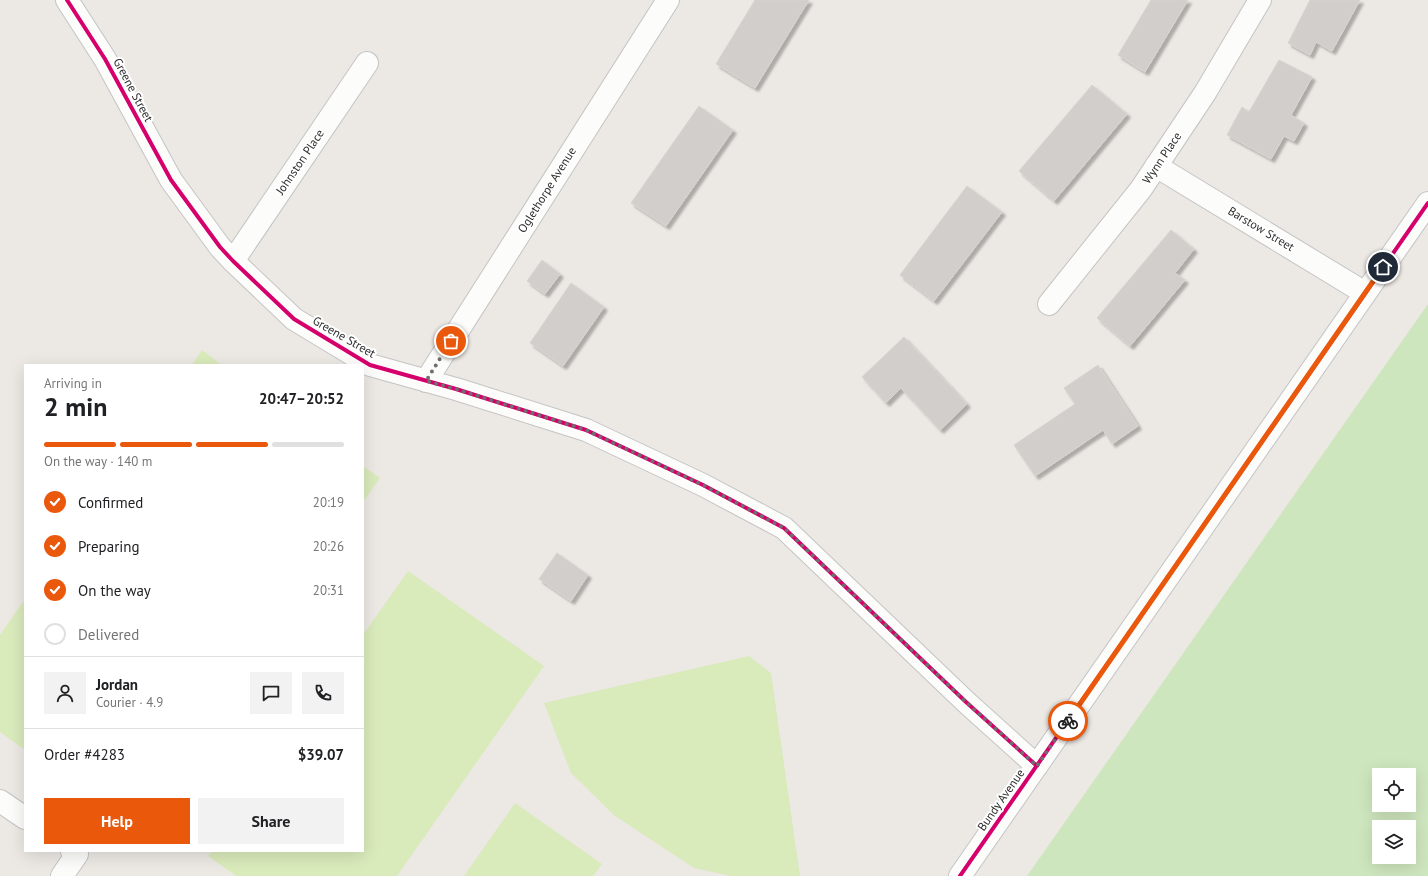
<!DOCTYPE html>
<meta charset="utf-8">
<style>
:root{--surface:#fff;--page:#f2f2f2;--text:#202124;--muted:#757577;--line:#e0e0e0;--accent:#ea580c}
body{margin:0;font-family:"PT Sans",sans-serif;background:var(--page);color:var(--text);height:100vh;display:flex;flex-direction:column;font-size:15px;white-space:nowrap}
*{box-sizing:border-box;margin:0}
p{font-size:13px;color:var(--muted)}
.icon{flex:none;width:22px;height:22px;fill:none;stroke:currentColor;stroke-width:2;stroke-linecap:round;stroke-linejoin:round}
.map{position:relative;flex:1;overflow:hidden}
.drawer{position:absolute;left:24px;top:364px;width:340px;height:488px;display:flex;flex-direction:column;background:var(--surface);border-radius:0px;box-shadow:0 4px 16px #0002}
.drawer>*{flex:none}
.controls{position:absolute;left:1372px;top:768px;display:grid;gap:8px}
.controls a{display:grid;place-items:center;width:44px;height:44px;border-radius:0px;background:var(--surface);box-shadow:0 4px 16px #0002;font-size:20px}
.pin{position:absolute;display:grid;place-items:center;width:34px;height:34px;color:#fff;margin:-17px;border:2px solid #fff;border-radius:50%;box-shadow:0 1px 4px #0007}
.courier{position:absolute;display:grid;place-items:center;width:40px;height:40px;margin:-20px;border:3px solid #ea580c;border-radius:50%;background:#fff;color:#222;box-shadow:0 1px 5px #0007}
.headline em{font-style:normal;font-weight:700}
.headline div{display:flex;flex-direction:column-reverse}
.headline{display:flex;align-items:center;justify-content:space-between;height:68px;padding:0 20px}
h1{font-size:26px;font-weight:700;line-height:30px}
.bar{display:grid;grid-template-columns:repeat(4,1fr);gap:6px 4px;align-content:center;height:48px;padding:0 20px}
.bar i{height:5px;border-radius:3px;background:var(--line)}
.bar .active{background:var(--accent)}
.bar p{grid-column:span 4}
.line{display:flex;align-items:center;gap:10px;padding:0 20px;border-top:1px solid var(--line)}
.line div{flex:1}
.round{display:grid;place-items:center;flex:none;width:42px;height:42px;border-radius:0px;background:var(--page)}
ol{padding:0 20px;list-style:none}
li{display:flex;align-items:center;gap:12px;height:44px}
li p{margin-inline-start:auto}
li .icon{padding:4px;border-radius:50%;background:var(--accent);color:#fff;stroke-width:4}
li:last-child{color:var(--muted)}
li i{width:22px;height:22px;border:2px solid var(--line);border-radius:50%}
.action{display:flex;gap:8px;margin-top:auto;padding:8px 20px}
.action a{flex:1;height:46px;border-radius:0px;background:var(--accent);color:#fff;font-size:16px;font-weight:700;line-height:46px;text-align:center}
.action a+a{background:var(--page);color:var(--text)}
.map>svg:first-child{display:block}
</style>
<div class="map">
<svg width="1428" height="876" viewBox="0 0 1428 876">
<defs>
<filter id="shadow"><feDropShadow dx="3.5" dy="3.5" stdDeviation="1" flood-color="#0004"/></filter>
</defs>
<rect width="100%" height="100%" fill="#ece8e4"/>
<!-- green -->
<path fill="#cee6be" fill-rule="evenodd" d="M1428,304V876H1027ZM1379,775H1409V805H1379ZM1379,827H1409V857H1379Z"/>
<!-- pitch -->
<path fill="#d9eabb" d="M202,350L222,365H192Z
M363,466L380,478L363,502Z
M408,571L544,666L397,876H236L208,856L212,851H363V635Z
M25,599V750L0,732V635Z
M749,656L771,673L800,876H731L694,868L615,816L571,773L544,703Z
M515,803L602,864L593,876H464Z"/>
<!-- building -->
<path fill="#d1cecb" stroke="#d7d4d0" filter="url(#shadow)" d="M755,0H809L755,88L716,64Z
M1151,0H1188L1145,72L1118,55Z
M1310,0H1360L1332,51L1316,42L1310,55L1288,43Z
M1279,60L1312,77L1291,115L1304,123L1294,141L1284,136L1271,159L1227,135L1242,107L1249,112Z
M1092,85L1127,114L1054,201L1019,171Z
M699,106L733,130L666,226L631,203Z
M967,186L1002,212L934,301L900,275Z
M1171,230L1194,249L1175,273L1185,280L1130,346L1097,318Z
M542,260L560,274L545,294L527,281Z
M571,283L604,307L563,366L530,343Z
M904,337L967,404L940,430L901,388L886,403L862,377Z
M1098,365L1138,426L1112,444L1103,430L1035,476L1014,445L1075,404L1064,388Z
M557,553L588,575L571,601L539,579Z"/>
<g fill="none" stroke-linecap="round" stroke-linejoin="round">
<defs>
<path id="minor" d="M67,0L105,59L171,180L220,247L233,261L294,319L370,365L456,389L586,430L703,485L784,528L966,702L1037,766
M1156,166L1365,293
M233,261L367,63
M1049,304L1141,189L1205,93L1260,0
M426,381L668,0
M0,801L25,818
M62,876L77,854L72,851
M960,876L1428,203"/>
</defs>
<!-- minor casing -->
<use href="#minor" stroke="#c5c4c5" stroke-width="24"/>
<!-- minor -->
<use href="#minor" stroke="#fcfcfb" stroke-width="22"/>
<defs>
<path id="cycleway" d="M67,0L105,59L171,180L220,247L233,261L294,319L370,365L456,389L586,430L703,485L784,528L966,702L1037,766
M960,876L1428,203"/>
</defs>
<!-- cycleway casing -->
<use href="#cycleway" stroke="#fff" stroke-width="6"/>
<!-- cycleway -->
<use href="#cycleway" stroke="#d6006c" stroke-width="4"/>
</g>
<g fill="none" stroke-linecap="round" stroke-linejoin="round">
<!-- done -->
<path stroke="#706f6e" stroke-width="4" stroke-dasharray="0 7.2" d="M451,341L426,381L456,389L586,430L703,485L784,528L966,702L1037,766L1068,721"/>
<!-- route -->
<path stroke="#ea580c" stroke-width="5" d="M1068,721L1383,267"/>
</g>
<g text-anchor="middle" stroke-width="4" stroke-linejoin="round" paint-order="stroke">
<!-- street labels -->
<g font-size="12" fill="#2e2e2e" stroke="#fff">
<text transform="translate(133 90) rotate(62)" y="4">Greene Street</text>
<text transform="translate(1162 158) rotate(-56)" y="4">Wynn Place</text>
<text transform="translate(300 162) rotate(-56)" y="4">Johnston Place</text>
<text transform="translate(547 190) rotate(-58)" y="4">Oglethorpe Avenue</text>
<text transform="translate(1261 229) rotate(31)" y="4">Barstow Street</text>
<text transform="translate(344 337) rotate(30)" y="4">Greene Street</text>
<text transform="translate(1001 800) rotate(-55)" y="4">Bundy Avenue</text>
</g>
</g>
</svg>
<div class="controls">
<a><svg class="icon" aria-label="locate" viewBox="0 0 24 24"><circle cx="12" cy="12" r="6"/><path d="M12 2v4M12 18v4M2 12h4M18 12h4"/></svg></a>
<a><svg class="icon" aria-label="layers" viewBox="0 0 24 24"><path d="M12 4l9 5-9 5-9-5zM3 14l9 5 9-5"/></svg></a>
</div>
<div class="pin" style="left:451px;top:341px;background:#ea580c"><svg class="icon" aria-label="bag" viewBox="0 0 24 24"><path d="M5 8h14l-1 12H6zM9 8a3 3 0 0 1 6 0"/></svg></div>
<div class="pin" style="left:1383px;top:267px;background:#1f2937"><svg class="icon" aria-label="home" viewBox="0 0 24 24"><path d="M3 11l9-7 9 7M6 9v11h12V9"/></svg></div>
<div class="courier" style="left:1068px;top:721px"><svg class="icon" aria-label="bike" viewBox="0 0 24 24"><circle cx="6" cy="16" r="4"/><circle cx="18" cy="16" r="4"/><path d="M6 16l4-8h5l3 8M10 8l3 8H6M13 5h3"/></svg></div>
<section class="drawer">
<div class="headline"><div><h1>2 min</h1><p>Arriving in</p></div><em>20:47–20:52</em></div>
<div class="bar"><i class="active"></i><i class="active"></i><i class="active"></i><i></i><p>On the way · 140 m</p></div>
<ol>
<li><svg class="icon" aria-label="check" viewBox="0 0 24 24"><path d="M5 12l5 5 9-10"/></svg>Confirmed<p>20:19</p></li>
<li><svg class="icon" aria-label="check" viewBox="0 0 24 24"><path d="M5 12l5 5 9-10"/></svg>Preparing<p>20:26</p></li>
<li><svg class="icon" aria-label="check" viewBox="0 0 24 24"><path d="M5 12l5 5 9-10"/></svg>On the way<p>20:31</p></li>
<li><i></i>Delivered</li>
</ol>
<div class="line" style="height:72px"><a class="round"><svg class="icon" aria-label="person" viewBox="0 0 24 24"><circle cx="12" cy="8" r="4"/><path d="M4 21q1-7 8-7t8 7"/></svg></a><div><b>Jordan</b><p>Courier · 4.9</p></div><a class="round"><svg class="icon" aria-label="chat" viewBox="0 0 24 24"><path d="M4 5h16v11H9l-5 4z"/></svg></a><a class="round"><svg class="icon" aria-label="phone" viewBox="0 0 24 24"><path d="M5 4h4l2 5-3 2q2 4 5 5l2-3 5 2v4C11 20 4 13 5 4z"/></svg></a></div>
<div class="line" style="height:52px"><div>Order #4283</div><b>$39.07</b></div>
<div class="action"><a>Help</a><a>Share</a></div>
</section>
</div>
